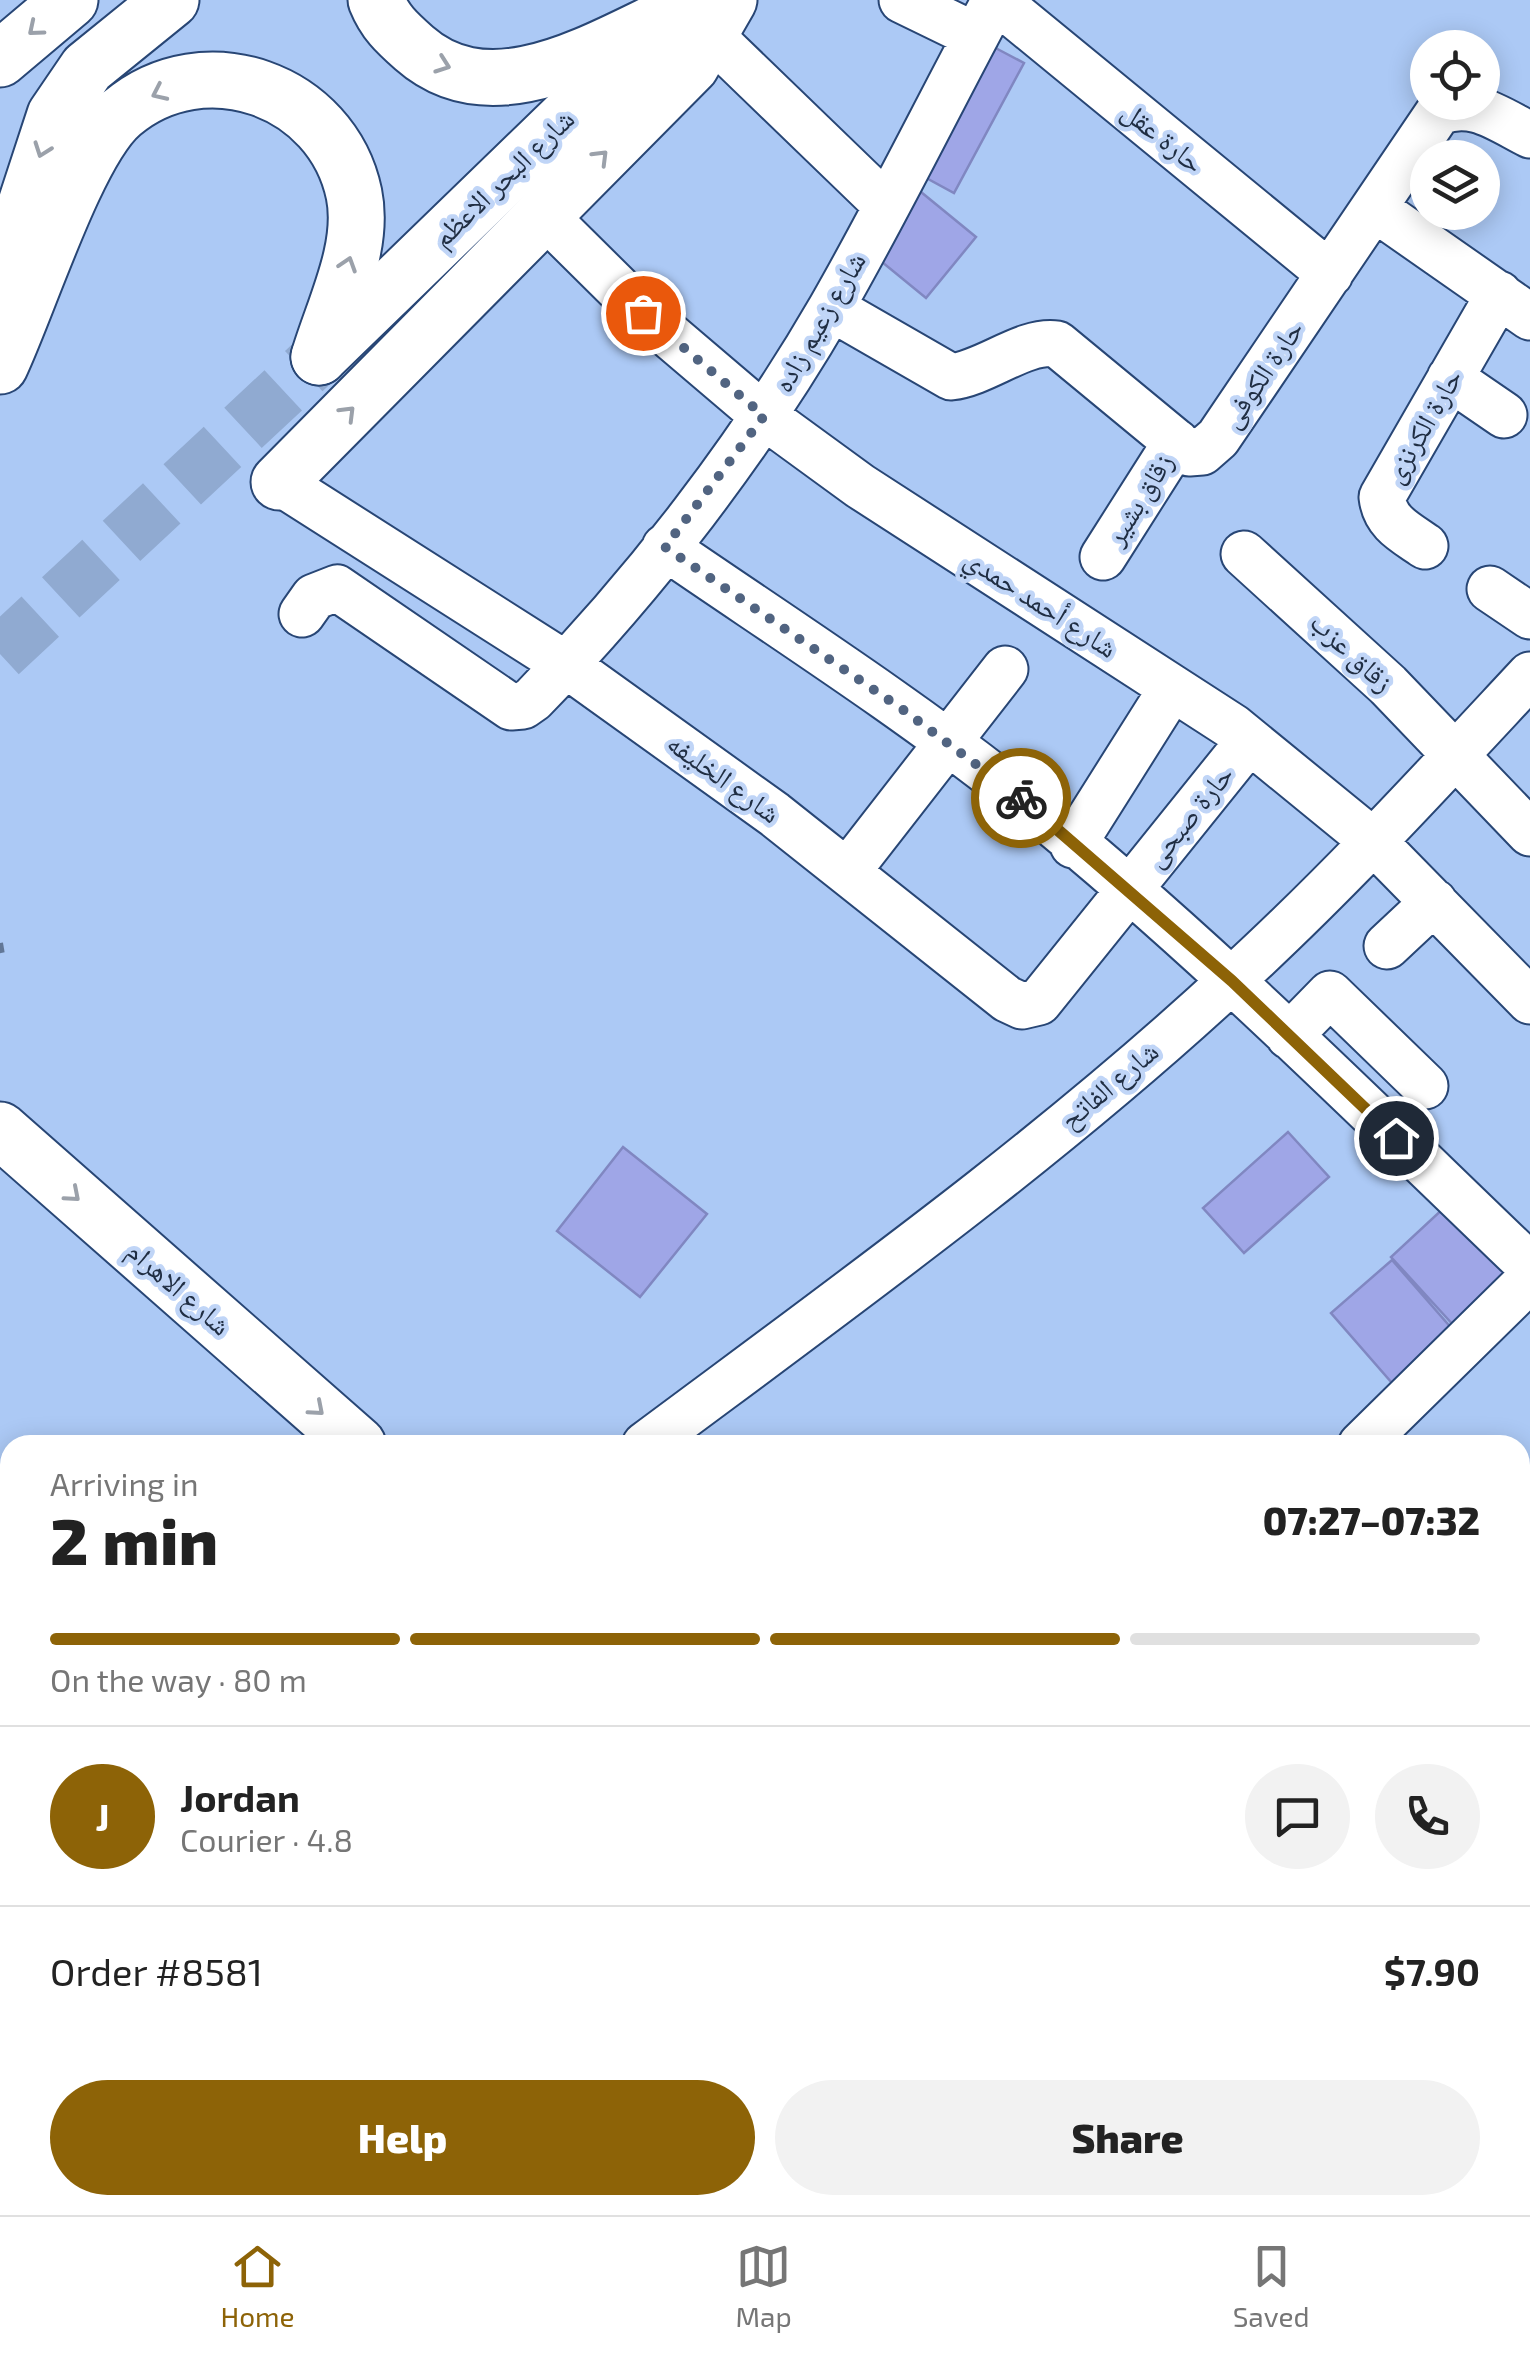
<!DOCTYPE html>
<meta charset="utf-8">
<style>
:root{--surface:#fff;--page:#f2f2f2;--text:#222;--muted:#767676;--line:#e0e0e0;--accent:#8d6307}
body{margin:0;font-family:"Exo 2","Noto Naskh Arabic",sans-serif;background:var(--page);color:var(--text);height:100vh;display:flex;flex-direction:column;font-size:38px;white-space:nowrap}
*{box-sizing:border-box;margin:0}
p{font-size:32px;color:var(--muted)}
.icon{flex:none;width:55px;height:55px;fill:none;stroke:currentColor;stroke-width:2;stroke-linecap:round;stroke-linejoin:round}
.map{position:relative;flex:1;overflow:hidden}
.side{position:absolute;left:0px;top:1435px;width:1530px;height:780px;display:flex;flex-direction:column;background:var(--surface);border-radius:30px 30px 0 0;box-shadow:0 5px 25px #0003}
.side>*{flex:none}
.controls{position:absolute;left:1410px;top:30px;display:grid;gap:20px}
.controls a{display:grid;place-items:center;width:90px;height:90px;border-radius:50%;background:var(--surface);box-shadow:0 5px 25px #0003;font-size:50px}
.pin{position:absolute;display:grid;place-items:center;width:85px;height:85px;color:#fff;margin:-42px;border:5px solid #fff;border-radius:50%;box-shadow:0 2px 10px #0007}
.courier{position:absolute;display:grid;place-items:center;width:100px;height:100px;margin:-50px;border:8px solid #8d6307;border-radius:50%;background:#fff;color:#222;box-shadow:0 2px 12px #0007}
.headline em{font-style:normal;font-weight:800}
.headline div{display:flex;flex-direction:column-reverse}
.headline{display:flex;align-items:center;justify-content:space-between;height:170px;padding:0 50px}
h1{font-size:65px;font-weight:800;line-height:75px}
.bar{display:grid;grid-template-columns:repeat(4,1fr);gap:15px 10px;align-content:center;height:120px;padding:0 50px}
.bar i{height:12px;border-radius:8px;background:var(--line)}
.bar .active{background:var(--accent)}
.bar p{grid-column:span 4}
.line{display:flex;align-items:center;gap:25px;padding:0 50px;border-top:2px solid var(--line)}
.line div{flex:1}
.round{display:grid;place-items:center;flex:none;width:105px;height:105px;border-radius:52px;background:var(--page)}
.cta{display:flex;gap:20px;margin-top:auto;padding:20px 50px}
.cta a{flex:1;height:115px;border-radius:60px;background:var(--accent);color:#fff;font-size:40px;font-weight:800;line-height:115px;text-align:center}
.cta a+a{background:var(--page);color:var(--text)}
.tabs{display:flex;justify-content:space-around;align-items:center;height:140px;border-top:2px solid var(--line);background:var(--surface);font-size:28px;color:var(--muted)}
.tabs a{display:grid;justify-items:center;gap:5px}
.tabs .active{color:var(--accent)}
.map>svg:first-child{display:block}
</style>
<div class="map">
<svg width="1530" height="2215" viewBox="0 0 1530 2215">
<rect width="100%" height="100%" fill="#acc9f5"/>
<!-- building -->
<path fill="#9fa6e7" stroke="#8087c1" stroke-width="2.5" d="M988,44L1024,63L954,193L919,174Z
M921,192L976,237L926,298L871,253Z
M1288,1132L1329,1177L1244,1253L1203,1208Z
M623,1147L707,1214L640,1297L557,1231Z
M1447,1205L1512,1276L1456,1328L1391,1257Z
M1392,1260L1453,1330L1392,1383L1331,1313Z
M0,2171L10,2182V2205H32L41,2215H0Z
M207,2205H337L349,2215H217Z"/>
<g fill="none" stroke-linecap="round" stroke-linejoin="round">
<!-- major-tunnel -->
<path stroke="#90aad1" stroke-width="55" stroke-dasharray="55 28" stroke-linecap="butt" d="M0,654L319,357"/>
<defs>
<path id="minor" d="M902,0L976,36
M996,0L1330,274
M711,36L886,205
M1374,208L1530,317
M544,215L643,313L764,416L860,486L1233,727L1375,843L1530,1001
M831,308L951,377C986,373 1024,339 1057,344L1189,453L1202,452L1218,438L1438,113C1471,97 1500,120 1530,135
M1450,378L1504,415
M279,482L565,664L774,814L1007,999L1022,1006L1039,1002L1249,741
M1425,546C1405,532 1385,523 1382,497L1499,294
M665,547C783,628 905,706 1017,795C1198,940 1363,1106 1530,1266
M1244,554L1388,685L1530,833
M1103,557L1176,442
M1490,589L1530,616
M302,614L314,597L337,588L511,707L523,706L533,699C646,583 750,448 831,308C889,207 940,102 995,0
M1073,845L1172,688
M847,872L1005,669
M1387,946L1434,902
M1289,1036L1330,994L1425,1086
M645,1445C845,1296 1050,1149 1233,979C1338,883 1433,779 1530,675
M1361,1445L1530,1279
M1520,1644L1530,1625
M1520,1727L1530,1736
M0,1754L10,1763
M1520,2012L1530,2022
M0,2028L10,2015
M1520,2182L1530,2170
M468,2215L476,2205
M1120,2215L1128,2205
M1490,2215L1499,2205"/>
<path id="major" d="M0,59L70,0
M319,357L665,22"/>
<path id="highway" d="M376,0C385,22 396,32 414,48C491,116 595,50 673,14
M0,283L55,115L87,68L171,0
M0,366C29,305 76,152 122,113C204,44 332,89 354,194C365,247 334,307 319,357
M279,482L691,66L729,0
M0,1130L358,1445"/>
</defs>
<!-- minor casing -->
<use href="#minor" stroke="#284675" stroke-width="49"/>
<!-- major casing -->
<use href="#major" stroke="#284675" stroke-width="59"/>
<!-- highway casing -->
<use href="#highway" stroke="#284675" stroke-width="59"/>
<!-- path -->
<path stroke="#627797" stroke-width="6" stroke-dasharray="10 5" stroke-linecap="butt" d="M0,943L2,955"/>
<!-- minor -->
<use href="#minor" stroke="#fff" stroke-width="45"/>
<!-- major -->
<use href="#major" stroke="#fff" stroke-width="55"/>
<!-- highway -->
<use href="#highway" stroke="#fff" stroke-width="55"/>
</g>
<!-- one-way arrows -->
<defs><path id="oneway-chevron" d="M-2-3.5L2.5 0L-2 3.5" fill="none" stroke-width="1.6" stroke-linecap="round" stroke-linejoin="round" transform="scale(2.5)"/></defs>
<g stroke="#9ba1aa">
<use href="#oneway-chevron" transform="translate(35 29) rotate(140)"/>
<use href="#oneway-chevron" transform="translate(443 65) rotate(20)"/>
<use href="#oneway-chevron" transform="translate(159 93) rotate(155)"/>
<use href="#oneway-chevron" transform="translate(42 150) rotate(110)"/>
<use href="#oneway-chevron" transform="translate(601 157) rotate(-45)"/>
<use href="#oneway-chevron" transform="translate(348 264) rotate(-72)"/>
<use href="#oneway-chevron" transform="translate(348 413) rotate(-45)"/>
<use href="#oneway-chevron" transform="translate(73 1195) rotate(41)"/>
<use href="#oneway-chevron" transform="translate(317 1409) rotate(41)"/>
</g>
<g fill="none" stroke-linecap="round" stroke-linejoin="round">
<!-- done -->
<path stroke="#516481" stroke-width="10" stroke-dasharray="0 18" d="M643,313L764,416L665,547L902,709L1021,798"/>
<!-- route -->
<path stroke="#8d6307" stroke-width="12" d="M1021,798L1232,981L1396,1138"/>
</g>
<g text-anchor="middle" stroke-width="9" stroke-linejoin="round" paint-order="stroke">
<!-- street labels -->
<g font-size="28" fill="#202e43" stroke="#c0d5f7">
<text transform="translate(1163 137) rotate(39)" y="10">حارة عقل</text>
<text transform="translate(503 178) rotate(-44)" y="10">شارع البحر الاعظم</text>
<text transform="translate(819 322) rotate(-60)" y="10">شارع زعيم زاده</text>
<text transform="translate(1262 374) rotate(-56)" y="10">حارة الكوفى</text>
<text transform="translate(1423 426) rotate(-60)" y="10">حارة الكرنزى</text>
<text transform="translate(1139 499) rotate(-58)" y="10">زقاق بشير</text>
<text transform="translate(1041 603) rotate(33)" y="10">شارع أحمد حمدي</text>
<text transform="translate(1352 652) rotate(43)" y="10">زقاق عزب</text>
<text transform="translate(724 778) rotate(36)" y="10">شارع الخليفه</text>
<text transform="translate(1189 816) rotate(-51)" y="10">حارة صبحى</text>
<text transform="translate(1109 1085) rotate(-40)" y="10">شارع الفاتح</text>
<text transform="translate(179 1288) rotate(41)" y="10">شارع الاهرام</text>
</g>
</g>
</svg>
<div class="controls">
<a><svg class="icon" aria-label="locate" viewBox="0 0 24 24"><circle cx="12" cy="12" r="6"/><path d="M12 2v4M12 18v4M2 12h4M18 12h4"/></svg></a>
<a><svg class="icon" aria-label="layers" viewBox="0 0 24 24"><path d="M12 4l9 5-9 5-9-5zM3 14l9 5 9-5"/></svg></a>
</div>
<div class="pin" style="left:643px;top:313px;background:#ea580c"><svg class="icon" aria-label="bag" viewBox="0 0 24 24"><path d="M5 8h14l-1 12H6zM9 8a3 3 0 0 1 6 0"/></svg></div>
<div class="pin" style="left:1396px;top:1138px;background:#1f2937"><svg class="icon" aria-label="home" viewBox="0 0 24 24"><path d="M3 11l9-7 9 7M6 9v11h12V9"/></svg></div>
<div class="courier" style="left:1021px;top:798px"><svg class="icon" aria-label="bike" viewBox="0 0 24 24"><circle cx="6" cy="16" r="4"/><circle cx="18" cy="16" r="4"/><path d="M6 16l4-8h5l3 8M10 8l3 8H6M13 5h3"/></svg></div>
<section class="side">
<div class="headline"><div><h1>2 min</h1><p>Arriving in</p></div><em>07:27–07:32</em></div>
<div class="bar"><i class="active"></i><i class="active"></i><i class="active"></i><i></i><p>On the way · 80 m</p></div>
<div class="line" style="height:180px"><b class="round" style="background:var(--accent);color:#fff">J</b><div><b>Jordan</b><p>Courier · 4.8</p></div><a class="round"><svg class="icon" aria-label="chat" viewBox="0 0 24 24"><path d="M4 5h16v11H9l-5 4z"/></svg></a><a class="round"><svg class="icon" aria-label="phone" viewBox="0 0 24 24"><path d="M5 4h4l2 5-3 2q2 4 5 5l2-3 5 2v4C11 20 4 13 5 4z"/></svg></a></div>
<div class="line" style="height:130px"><div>Order #8581</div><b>$7.90</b></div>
<div class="cta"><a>Help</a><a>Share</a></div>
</section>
</div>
<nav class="tabs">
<a class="active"><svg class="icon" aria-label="home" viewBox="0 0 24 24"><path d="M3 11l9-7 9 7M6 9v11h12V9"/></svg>Home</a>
<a><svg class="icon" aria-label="map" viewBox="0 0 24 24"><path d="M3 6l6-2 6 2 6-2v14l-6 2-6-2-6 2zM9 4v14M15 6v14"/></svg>Map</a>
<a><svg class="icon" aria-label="saved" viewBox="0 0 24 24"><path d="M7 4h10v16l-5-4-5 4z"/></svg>Saved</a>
</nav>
